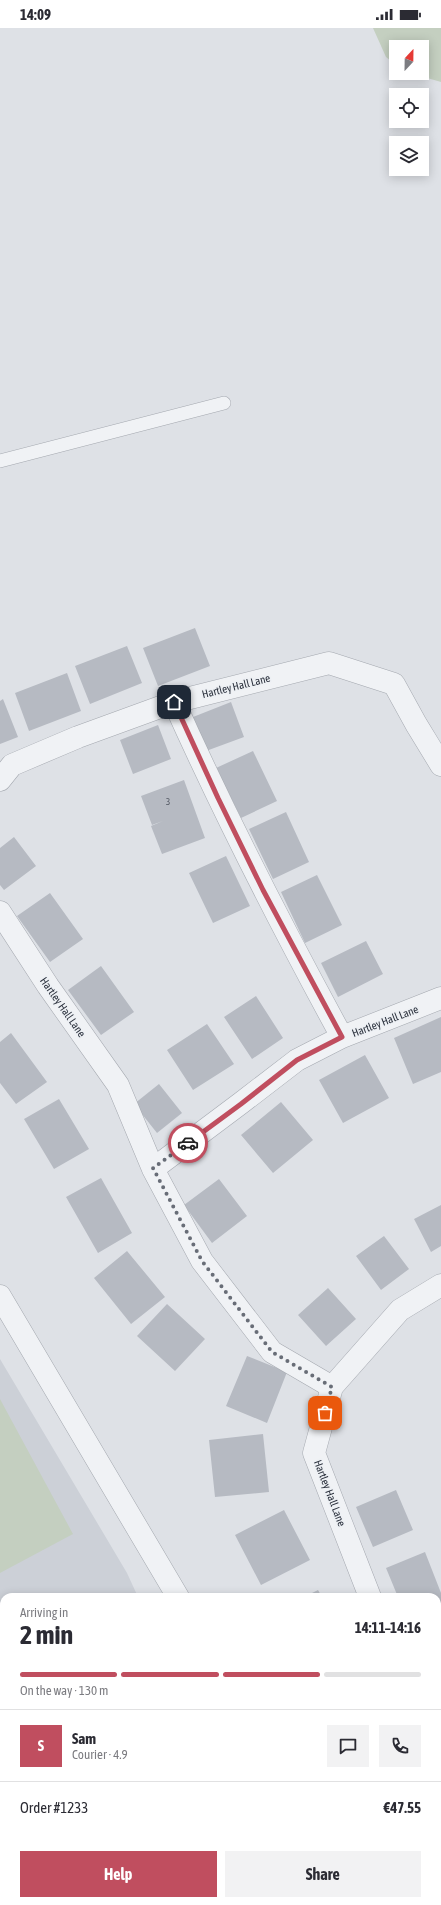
<!DOCTYPE html>
<meta charset="utf-8">
<style>
:root{--surface:#fff;--page:#f2f2f3;--text:#2b2b33;--muted:#7c7c81;--line:#e1e1e2;--accent:#c04e5f}
body{margin:0;font-family:"Asap Condensed",sans-serif;background:var(--page);color:var(--text);height:100vh;display:flex;flex-direction:column;font-size:15px;white-space:nowrap}
*{box-sizing:border-box;margin:0}
p{font-size:13px;color:var(--muted)}
.icon{flex:none;width:22px;height:22px;fill:none;stroke:currentColor;stroke-width:2;stroke-linecap:round;stroke-linejoin:round}
.map{position:relative;flex:1;overflow:hidden}
.panel{position:absolute;left:0px;top:1565px;width:441px;height:312px;display:flex;flex-direction:column;background:var(--surface);border-radius:12px 12px 0 0;box-shadow:0 2px 10px #0003}
.panel>*{flex:none}
.needle{width:26px;rotate:22deg}
.buttons{position:absolute;left:389px;top:12px;display:grid;gap:8px}
.buttons a{display:grid;place-items:center;width:40px;height:40px;border-radius:0px;background:var(--surface);box-shadow:0 2px 10px #0003;font-size:20px}
.pin{position:absolute;display:grid;place-items:center;width:34px;height:34px;color:#fff;margin:-17px;border-radius:8px;box-shadow:0 2px 6px #0006}
.courier{position:absolute;display:grid;place-items:center;width:40px;height:40px;margin:-20px;border:3px solid #c04e5f;border-radius:50%;background:#fff;color:#222;box-shadow:0 1px 5px #0007}
.overview em{font-style:normal;font-weight:700}
.overview div{display:flex;flex-direction:column-reverse}
.overview{display:flex;align-items:center;justify-content:space-between;height:68px;padding:0 20px}
h1{font-size:26px;font-weight:700;line-height:30px}
.bar{display:grid;grid-template-columns:repeat(4,1fr);gap:6px 4px;align-content:center;height:48px;padding:0 20px}
.bar i{height:5px;border-radius:3px;background:var(--line)}
.bar .active{background:var(--accent)}
.bar p{grid-column:span 4}
.line{display:flex;align-items:center;gap:10px;padding:0 20px;border-top:1px solid var(--line)}
.line div{flex:1}
.round{display:grid;place-items:center;flex:none;width:42px;height:42px;border-radius:0px;background:var(--page)}
.button{display:flex;gap:8px;margin-top:auto;padding:8px 20px}
.button a{flex:1;height:46px;border-radius:0px;background:var(--accent);color:#fff;font-size:16px;font-weight:700;line-height:46px;text-align:center}
.button a+a{background:var(--page);color:var(--text)}
.status{display:flex;justify-content:space-between;align-items:center;height:28px;padding:0 20px;background:var(--surface);direction:ltr}
.status svg{height:11px;fill:currentColor}
.map>svg:first-child{display:block}
</style>
<div class="status"><b>14:09</b><svg viewBox="0 0 49 12"><path d="M0 12V9h3v3zM5 12V6h3v6zM10 12V3h3v9zM15 12V0h3v12zM26 1h20v11H26zM47 4h2v5h-2z"/></svg></div>
<div class="map">
<svg width="441" height="1877" viewBox="0 0 441 1877">
<rect width="100%" height="100%" fill="#dee1e6"/>
<!-- built -->
<path fill="#ccd0d7" d="M0,1331L127,1545L138,1569H4V1873H283L285,1877H0Z"/>
<!-- green -->
<path fill="#c4cfc0" d="M373,0H441V54L410,45H422V19H396V37L386,29Z
M0,1371L73,1506L0,1545Z
M4,1612V1873H242L244,1877H0V1614Z"/>
<!-- building -->
<path fill="#b6bac2" d="M195,600L210,638L158,658L143,620Z
M127,618L142,655L90,676L75,638Z
M67,645L81,683L29,703L15,665Z
M3,671L18,709L0,716V673Z
M231,674L244,709L206,723L193,689Z
M158,697L171,731L133,746L120,712Z
M253,723L277,773L241,790L216,740Z
M184,752L205,810L162,826L151,798L163,793L152,797L141,768Z
M286,784L309,834L273,851L249,801Z
M14,809L36,838L4,862L0,857V820Z
M226,828L250,878L213,895L189,845Z
M317,847L342,897L305,915L281,864Z
M50,865L83,911L50,934L17,888Z
M366,913L383,946L338,969L321,935Z
M101,938L134,984L101,1007L68,962Z
M256,968L283,1010L252,1031L224,989Z
M441,989V1044L413,1056L394,1010Z
M207,996L234,1036L193,1062L167,1022Z
M11,1005L47,1054L16,1076L0,1055V1014Z
M365,1027L389,1070L343,1095L319,1052Z
M159,1056L182,1085L157,1105L134,1076Z
M59,1071L89,1121L54,1141L24,1091Z
M281,1074L313,1112L273,1145L241,1107Z
M101,1150L132,1205L98,1225L66,1169Z
M219,1151L247,1188L212,1215L184,1177Z
M441,1177V1218L431,1224L414,1191Z
M384,1208L409,1241L381,1262L356,1228Z
M127,1223L165,1269L131,1296L94,1250Z
M328,1260L356,1291L326,1318L298,1287Z
M167,1276L205,1311L175,1343L137,1308Z
M247,1328L287,1344L267,1395L226,1378Z
M263,1406L269,1464L215,1469L209,1412Z
M396,1462L413,1502L373,1519L356,1479Z
M284,1482L310,1532L261,1557L235,1507Z
M425,1524L441,1565V1577L437,1578V1569H398L386,1540Z
M318,1562L322,1569H304Z
M441,1603V1662L439,1663L437,1658V1605Z
M437,1850L441,1861V1877H394L392,1873H437Z"/>
<g fill="none" stroke-linecap="round" stroke-linejoin="round">
<defs>
<path id="service" d="M0,433L224,375"/>
<path id="minor" d="M174,674C225,788 282,899 342,1009
M0,752L12,737L78,709L174,674L329,635L394,656L416,696L441,737
M0,884L48,958L118,1057L153,1141L202,1233L272,1324L332,1359L314,1425L370,1569
M153,1141L241,1075L297,1032L342,1009L441,970
M0,1268L178,1569
M332,1359L400,1282L441,1257
M437,1700L441,1699
M437,1734L441,1744
M328,1873L330,1877"/>
</defs>
<!-- service casing -->
<use href="#service" stroke="#a4a8af" stroke-width="14"/>
<!-- minor casing -->
<use href="#minor" stroke="#a4a8af" stroke-width="23"/>
<!-- service -->
<use href="#service" stroke="#f0f2f5" stroke-width="13"/>
<!-- minor -->
<use href="#minor" stroke="#f0f2f5" stroke-width="22"/>
</g>
<g fill="none" stroke-linecap="round" stroke-linejoin="round">
<!-- done -->
<path stroke="#686d77" stroke-width="4" stroke-dasharray="0 7.2" d="M188,1115L153,1140L202,1233L272,1324L332,1359L325,1385"/>
<!-- route -->
<path stroke="#c04e5f" stroke-width="5" d="M174,674L218,770L263,862L342,1009L297,1032L241,1076L188,1115"/>
</g>
<g text-anchor="middle" stroke-width="3" stroke-linejoin="round" paint-order="stroke">
<!-- number labels -->
<g font-size="9" fill="#4c525d">
<text x="168" y="777">3</text>
</g>
<!-- street labels -->
<g font-size="11" fill="#292f3b" stroke="#edf0f4">
<text transform="translate(236 658) rotate(-14)" y="4">Hartley Hall Lane</text>
<text transform="translate(63 979) rotate(55)" y="4">Hartley Hall Lane</text>
<text transform="translate(385 993) rotate(-21)" y="4">Hartley Hall Lane</text>
<text transform="translate(330 1465) rotate(69)" y="4">Hartley Hall Lane</text>
</g>
</g>
</svg>
<div class="buttons">
<a><svg class="needle" viewBox="-14 -14 28 28"><path d="M0-13l5 13h-10z" fill="#e53935"/><path d="M0 13l5-13h-10z" fill="#7c7c81"/></svg></a>
<a><svg class="icon" aria-label="locate" viewBox="0 0 24 24"><circle cx="12" cy="12" r="6"/><path d="M12 2v4M12 18v4M2 12h4M18 12h4"/></svg></a>
<a><svg class="icon" aria-label="layers" viewBox="0 0 24 24"><path d="M12 4l9 5-9 5-9-5zM3 14l9 5 9-5"/></svg></a>
</div>
<div class="pin" style="left:325px;top:1385px;background:#ea580c"><svg class="icon" aria-label="bag" viewBox="0 0 24 24"><path d="M5 8h14l-1 12H6zM9 8a3 3 0 0 1 6 0"/></svg></div>
<div class="pin" style="left:174px;top:674px;background:#1f2937"><svg class="icon" aria-label="home" viewBox="0 0 24 24"><path d="M3 11l9-7 9 7M6 9v11h12V9"/></svg></div>
<div class="courier" style="left:188px;top:1115px"><svg class="icon" aria-label="car" viewBox="0 0 24 24"><path d="M5 17H2v-5l4-1 3-4h7l3 4 3 1v5h-3M9 17h6M6 11h13"/><circle cx="7" cy="17" r="2"/><circle cx="17" cy="17" r="2"/></svg></div>
<section class="panel">
<div class="overview"><div><h1>2 min</h1><p>Arriving in</p></div><em>14:11–14:16</em></div>
<div class="bar"><i class="active"></i><i class="active"></i><i class="active"></i><i></i><p>On the way · 130 m</p></div>
<div class="line" style="height:72px"><b class="round" style="background:var(--accent);color:#fff">S</b><div><b>Sam</b><p>Courier · 4.9</p></div><a class="round"><svg class="icon" aria-label="chat" viewBox="0 0 24 24"><path d="M4 5h16v11H9l-5 4z"/></svg></a><a class="round"><svg class="icon" aria-label="phone" viewBox="0 0 24 24"><path d="M5 4h4l2 5-3 2q2 4 5 5l2-3 5 2v4C11 20 4 13 5 4z"/></svg></a></div>
<div class="line" style="height:52px"><div>Order #1233</div><b>€47.55</b></div>
<div class="button"><a>Help</a><a>Share</a></div>
</section>
</div>
